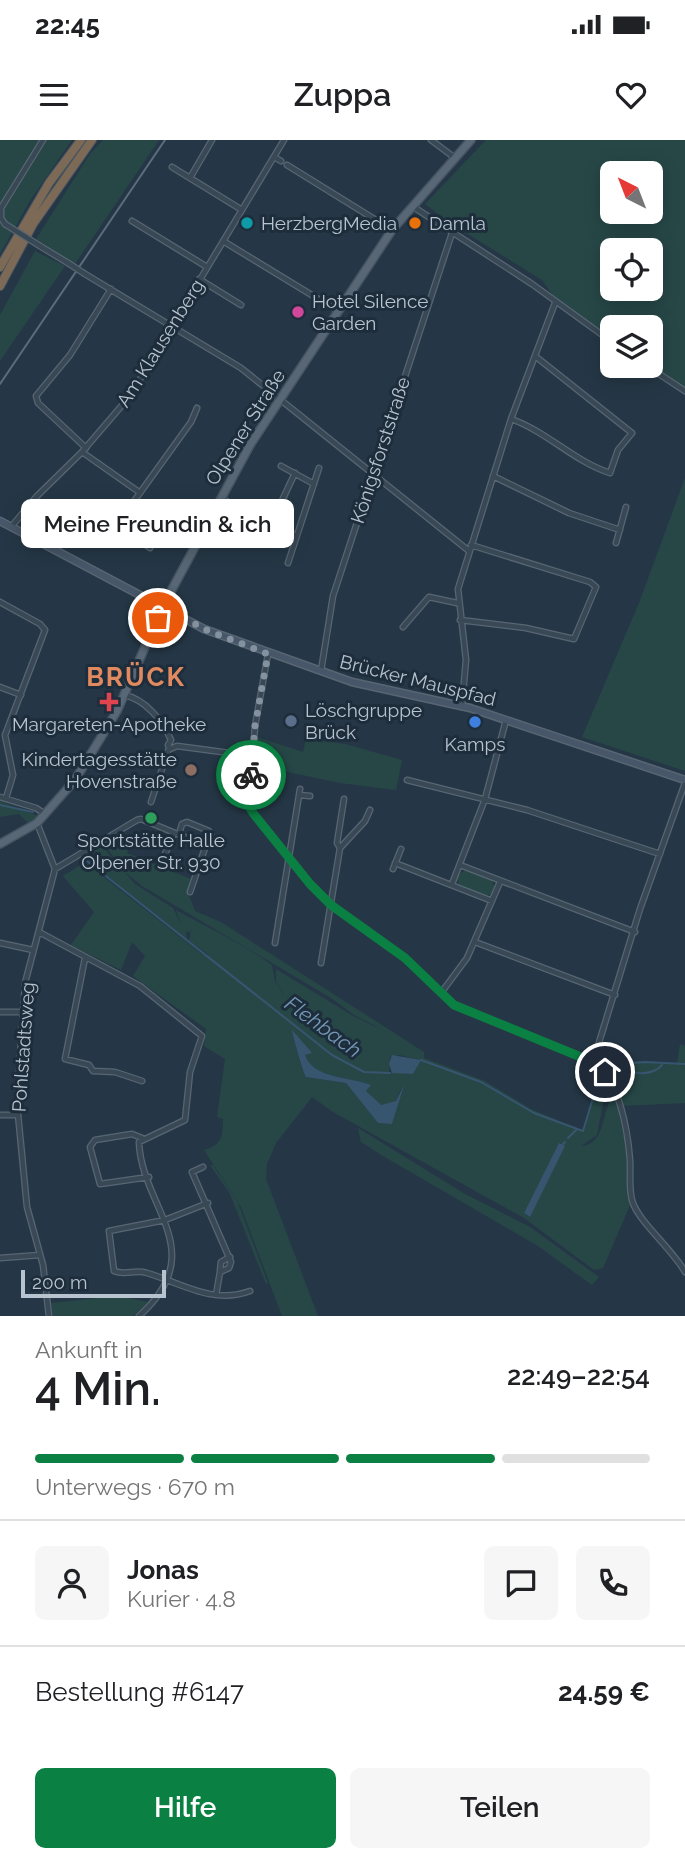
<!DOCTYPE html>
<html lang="de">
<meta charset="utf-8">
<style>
:root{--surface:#fff;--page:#f6f6f6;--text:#202124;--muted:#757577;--line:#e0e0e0;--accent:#0b8043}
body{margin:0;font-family:Raleway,sans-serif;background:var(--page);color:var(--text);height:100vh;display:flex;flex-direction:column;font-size:26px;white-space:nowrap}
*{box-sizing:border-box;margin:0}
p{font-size:23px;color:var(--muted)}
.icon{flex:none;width:38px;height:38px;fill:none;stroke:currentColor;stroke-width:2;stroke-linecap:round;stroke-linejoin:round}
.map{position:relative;height:1176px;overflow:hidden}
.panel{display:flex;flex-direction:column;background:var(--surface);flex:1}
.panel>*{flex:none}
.needle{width:46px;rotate:318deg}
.fabs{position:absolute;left:600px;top:21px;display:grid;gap:14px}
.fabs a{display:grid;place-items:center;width:63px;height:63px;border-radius:10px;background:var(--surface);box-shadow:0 4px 18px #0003;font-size:35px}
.scale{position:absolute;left:21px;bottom:18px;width:145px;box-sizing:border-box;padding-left:7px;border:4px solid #b7c3cf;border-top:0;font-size:19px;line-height:24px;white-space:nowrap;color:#b7c3cf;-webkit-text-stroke:5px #1e2d3b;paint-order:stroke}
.pin{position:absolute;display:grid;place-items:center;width:60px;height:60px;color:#fff;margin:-30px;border:4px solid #fff;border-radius:50%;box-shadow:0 2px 7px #0007}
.courier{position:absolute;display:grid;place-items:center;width:70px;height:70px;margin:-35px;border:5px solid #0b8043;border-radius:50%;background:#fff;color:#222;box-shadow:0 2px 9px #0007}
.bubble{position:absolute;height:49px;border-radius:10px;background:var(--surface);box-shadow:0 4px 18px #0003;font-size:23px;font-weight:600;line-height:49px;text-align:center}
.headline em{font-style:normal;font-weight:600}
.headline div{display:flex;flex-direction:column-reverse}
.headline{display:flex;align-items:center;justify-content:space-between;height:119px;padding:0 35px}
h1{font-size:46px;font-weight:600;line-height:52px}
.bar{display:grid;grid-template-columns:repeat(4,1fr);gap:10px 7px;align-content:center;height:84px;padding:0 35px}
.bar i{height:9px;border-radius:5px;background:var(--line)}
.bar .selected{background:var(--accent)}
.bar p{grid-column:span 4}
.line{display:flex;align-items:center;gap:18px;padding:0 35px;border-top:2px solid var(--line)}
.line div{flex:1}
.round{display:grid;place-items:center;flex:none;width:74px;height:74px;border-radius:10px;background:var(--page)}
.primary-button{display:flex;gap:14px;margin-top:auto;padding:14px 35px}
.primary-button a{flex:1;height:80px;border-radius:10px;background:var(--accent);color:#fff;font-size:28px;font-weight:600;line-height:80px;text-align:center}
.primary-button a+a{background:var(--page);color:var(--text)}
.status{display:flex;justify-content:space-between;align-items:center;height:49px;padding:0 35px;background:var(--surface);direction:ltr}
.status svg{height:19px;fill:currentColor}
header{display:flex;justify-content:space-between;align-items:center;height:91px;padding:0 35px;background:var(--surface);font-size:32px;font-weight:600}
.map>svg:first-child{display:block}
</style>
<div class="status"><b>22:45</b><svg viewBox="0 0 49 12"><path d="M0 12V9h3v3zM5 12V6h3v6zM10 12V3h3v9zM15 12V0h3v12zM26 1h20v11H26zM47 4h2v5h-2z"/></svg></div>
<header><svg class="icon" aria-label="menu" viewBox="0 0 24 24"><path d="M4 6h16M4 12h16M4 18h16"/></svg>Zuppa<svg class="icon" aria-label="heart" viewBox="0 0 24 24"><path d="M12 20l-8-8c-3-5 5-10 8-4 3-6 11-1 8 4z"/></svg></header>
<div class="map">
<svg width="685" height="1176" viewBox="0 0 685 1176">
<rect width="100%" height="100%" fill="#253746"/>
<!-- green -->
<path fill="#274747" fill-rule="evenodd" d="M0,0H72L31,59L0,114Z
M103,0H159L75,124L36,99L90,14Z
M486,0H685V251L647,226H651V187H612V202L559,164L542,140L447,81L425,64ZM612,33H651V72H612ZM612,110H651V149H612Z
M35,111L65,126L0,221V175Z
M685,338V631L582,597L639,463Z
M257,597L303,612L306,599L345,604L402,620L396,650L340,643L255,625Z
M0,661L38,676L28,683L19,674L0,677Z
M123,693L130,703L127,713L193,740L188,753L195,771L221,782L424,912V918L485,941L531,969L581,990L585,988L594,948L605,951L612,947L603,964L597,995L581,1006C606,1005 602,969 614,952L628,1016L630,1065L603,1128L594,1130L524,1078L333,972L312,957L276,1003L267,1024L266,1039L318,1176H282L241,1067L204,1010C222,1005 223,996 223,979L217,977L225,919L204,906L206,889L133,836L145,816L132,802L121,830L71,805L94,772L63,736L82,724V720L203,815H209L189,801L191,789L189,793L186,790L187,799L84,718L102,706L135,744L173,768L182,786L176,770C206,787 242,803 272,825L275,841L285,857L276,841V829L353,876L389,893L354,875L331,858L142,746L125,732L104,704ZM292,890L308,913L305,915C313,939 352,937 371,945L366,951L381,966L396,961L402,946L392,984L378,983L346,943L306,937C303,934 292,893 292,890ZM399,915L420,920L413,934L389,932L390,917ZM560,1003L564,1007L529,1077L524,1073Z
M466,730L492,741L495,747L492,754L485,756L460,746L457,739L459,734Z
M680,904L685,906V963L621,966L616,934L627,932H611L605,924L640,921L677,923Z
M358,988L465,1054L530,1087L599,1137L592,1145L538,1106L383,1016L361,1002Z
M210,1025H213L238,1063L268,1143L266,1144L230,1054Z
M117,1156L149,1162L133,1176H53L51,1163Z"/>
<!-- water -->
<path fill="#37556f" d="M292,890L312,913L305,915C313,939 352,937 371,945L366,951L381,965L396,961L404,945L392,984L378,983L346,943L306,937C303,933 292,893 292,890Z
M392,915L421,920L413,934L392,933L389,924Z
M559,1003L565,1006L530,1077L524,1073Z"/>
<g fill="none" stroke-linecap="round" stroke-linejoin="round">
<!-- stream -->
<path stroke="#37556f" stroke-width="2" d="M0,665L33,672
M83,718L332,915L364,932L390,933
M421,920L481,942L534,973L583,991L599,938L609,925L645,922L685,924
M618,924C627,935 652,937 662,925
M568,998L577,989
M562,1005L565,1002"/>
<defs>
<path id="street" d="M431,0L455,18
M274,17L281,21
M287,25L392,90
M172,27L242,70
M190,38L212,0
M412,66L532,144L612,202
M132,81L207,127
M5,84L1,78V68L43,0
M223,101L338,171
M40,106L68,123
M85,134L241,228L469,411
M199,139L241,165
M647,226L685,251
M511,279C548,292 573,321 610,333L618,310L632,293L535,216
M86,308L38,263L36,256L70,215L111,149
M82,312L139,352
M281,326L314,344
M493,336L569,373L620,390
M220,358L296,396
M271,384L295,333
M11,387L37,356L82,312L130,256L284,0
M616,403L626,367
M150,408L120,387L119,382L191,282L197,268
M288,423L319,328
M0,462L40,484L45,490L5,595L13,635L6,658
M460,480L526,488L574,499L596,447L590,442L471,405
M403,487L429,457L457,463
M268,514L255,586L249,666L253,673L311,745L331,765L405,818L454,865L593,922C619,936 628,993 630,1020C631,1033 628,1051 633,1063C640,1083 673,1110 685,1132
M321,531L333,456L452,93
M0,547L21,555
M124,555C145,559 163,581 171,600L168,605L170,609L177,606L252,616
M462,565L466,520L458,449L511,279L555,163
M407,640L527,670L660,714
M299,655L310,656
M0,657L36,668L45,674
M151,662L169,608
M37,683L55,729L25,843L17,964L27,1067L43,1125L49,1176
M340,708L337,703L344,659
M162,721L174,693
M395,723L492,761
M460,725L635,792
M55,729L137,680L141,679L204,705L211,695L209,691L187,682L182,684L179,694
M393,729L401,709
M452,744L485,659L506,580
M190,752L206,705
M39,792L140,846L202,896L190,932L185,980L139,1002C141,1067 212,1111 139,1176
M475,802L615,855
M0,803L33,810
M275,803L300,649
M85,818L65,919L89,925L93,931L115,932L142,941
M321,823L340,708L365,681L370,670
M441,853L467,818L500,742
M0,872H24
M593,922L640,769L685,643
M0,975H18
M142,998L132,994L95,1000L90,1007L100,1044L149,1037
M203,1027L192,1032L231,1122L229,1128L220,1132L216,1155
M208,1063L165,1080L109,1091L114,1131C125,1136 136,1129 147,1133C181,1143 213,1165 250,1151
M0,1118L40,1115
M220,1131L221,1122L230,1117"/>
<path id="secondary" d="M0,381L204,489L352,542L470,568L685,640"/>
<path id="primary" d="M0,704L37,683L75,640L117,571L163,466L250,305L392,90L471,0"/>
<path id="highway" d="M0,127L49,43L81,0
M0,146L33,84L92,0"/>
</defs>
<!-- street casing -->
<use href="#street" stroke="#586673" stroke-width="7"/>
<!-- secondary casing -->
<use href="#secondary" stroke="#586673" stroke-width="9"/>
<!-- primary casing -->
<use href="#primary" stroke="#465462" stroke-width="10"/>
<!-- highway casing -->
<use href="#highway" stroke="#445360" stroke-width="10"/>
<!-- street -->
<use href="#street" stroke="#394855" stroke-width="4.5"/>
<!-- secondary -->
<use href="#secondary" stroke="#475769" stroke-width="6"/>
<!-- primary -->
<use href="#primary" stroke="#586775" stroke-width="7"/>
<!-- highway -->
<use href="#highway" stroke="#7c6956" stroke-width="8"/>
<!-- tram -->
<path stroke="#5b6d7d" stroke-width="2" d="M0,244L165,0"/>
<defs>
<path id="street-bridge" d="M5,84L40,106
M68,123L85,134"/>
</defs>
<!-- street-bridge casing -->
<use href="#street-bridge" stroke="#586673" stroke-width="7" stroke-linecap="butt"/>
<!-- street-bridge -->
<use href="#street-bridge" stroke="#394855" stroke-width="4.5"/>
</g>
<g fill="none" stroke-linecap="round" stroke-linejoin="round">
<!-- done -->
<path stroke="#84929f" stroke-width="7" stroke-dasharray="0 12.6" d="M158,478L163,466L204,489L268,514L255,586L251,635"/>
<!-- route -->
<path stroke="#0b8043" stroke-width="9" d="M251,635L249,666L253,673L310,744L331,765L405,818L454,865L593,922L605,932"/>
</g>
<!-- markers -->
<circle fill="#0f9aa8" stroke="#1e2d3b" stroke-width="2.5" cx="247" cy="83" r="7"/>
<circle fill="#e8710a" stroke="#1e2d3b" stroke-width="2.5" cx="415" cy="83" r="7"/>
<circle fill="#d1479c" stroke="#1e2d3b" stroke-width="2.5" cx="298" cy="172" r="7"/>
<path fill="#e0444e" stroke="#1e2d3b" stroke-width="2.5" d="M105.5 551.5h7v7h7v7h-7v7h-7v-7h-7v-7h7z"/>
<circle fill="#5c6f8a" stroke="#1e2d3b" stroke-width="2.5" cx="291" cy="581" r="7"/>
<circle fill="#3f7fe0" stroke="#1e2d3b" stroke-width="2.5" cx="475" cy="582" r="7"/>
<circle fill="#8d6e63" stroke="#1e2d3b" stroke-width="2.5" cx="191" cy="630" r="7"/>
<circle fill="#2e9e5b" stroke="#1e2d3b" stroke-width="2.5" cx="151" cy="678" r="7"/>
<g text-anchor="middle" stroke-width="6" stroke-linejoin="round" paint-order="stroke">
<!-- poi labels -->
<g font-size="19" fill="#b7c3cf" stroke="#1e2d3b" text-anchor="start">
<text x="261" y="90">HerzbergMedia</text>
<text x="429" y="90">Damla</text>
<text x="312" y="168">Hotel Silence<tspan x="312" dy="22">Garden</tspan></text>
<text x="305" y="577">Löschgruppe<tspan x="305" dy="22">Brück</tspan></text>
<text x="109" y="591" text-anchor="middle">Margareten-Apotheke</text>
<text x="475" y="611" text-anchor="middle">Kamps</text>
<text x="177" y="626" text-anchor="end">Kindertagesstätte<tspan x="177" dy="22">Hovenstraße</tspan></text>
<text x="151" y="707" text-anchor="middle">Sportstätte Halle<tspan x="151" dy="22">Olpener Str. 930</tspan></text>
</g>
<!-- street labels -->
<g font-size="19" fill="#b7c3cf" stroke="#1e2d3b">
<text transform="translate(160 203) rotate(-58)" y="7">Am Klausenberg</text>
<text transform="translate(245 287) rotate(-58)" y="7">Olpener Straße</text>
<text transform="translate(380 310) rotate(-72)" y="7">Königsforststraße</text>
<text transform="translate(418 540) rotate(14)" y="7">Brücker Mauspfad</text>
<text transform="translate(23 907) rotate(-86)" y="7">Pohlstadtsweg</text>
</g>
<!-- water labels -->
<g font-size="21" font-style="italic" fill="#7497b5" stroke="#1e2d3b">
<text transform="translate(323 887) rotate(36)" y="7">Flehbach</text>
</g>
<!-- district labels -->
<g font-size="26" font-weight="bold" letter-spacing="2" fill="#e18a60" stroke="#1e2d3b">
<text x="136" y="546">BRÜCK</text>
</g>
</g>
</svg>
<div class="fabs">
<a><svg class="needle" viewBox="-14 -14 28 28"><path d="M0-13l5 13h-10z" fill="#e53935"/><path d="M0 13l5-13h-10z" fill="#757577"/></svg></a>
<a><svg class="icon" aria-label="locate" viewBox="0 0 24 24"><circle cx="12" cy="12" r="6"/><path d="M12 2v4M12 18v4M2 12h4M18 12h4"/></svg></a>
<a><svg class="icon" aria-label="layers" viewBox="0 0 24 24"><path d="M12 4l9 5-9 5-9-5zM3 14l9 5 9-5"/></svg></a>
</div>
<div class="scale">200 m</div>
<div class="pin" style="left:158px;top:478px;background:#ea580c"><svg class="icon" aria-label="bag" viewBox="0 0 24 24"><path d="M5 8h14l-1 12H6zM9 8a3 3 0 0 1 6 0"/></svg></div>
<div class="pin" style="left:605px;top:932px;background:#1f2937"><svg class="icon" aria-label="home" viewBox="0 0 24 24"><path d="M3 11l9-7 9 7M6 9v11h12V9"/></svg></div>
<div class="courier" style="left:251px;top:635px"><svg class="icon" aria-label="bike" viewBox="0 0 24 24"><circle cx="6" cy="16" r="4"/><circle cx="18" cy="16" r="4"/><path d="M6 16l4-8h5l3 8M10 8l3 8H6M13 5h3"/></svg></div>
<div class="bubble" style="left:21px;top:359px;width:273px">Meine Freundin &amp; ich</div>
</div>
<section class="panel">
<div class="headline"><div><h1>4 Min.</h1><p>Ankunft in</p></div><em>22:49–22:54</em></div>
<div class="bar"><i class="selected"></i><i class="selected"></i><i class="selected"></i><i></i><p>Unterwegs · 670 m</p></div>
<div class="line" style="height:126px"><a class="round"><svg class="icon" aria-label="person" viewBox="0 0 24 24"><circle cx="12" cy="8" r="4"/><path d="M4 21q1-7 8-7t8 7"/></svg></a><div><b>Jonas</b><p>Kurier · 4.8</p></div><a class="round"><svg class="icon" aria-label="chat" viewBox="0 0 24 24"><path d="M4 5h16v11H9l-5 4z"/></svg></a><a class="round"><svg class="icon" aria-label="phone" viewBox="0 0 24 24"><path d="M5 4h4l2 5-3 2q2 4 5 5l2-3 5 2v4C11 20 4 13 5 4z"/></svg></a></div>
<div class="line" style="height:91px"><div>Bestellung #6147</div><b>24.59 €</b></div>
<div class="primary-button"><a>Hilfe</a><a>Teilen</a></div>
</section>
